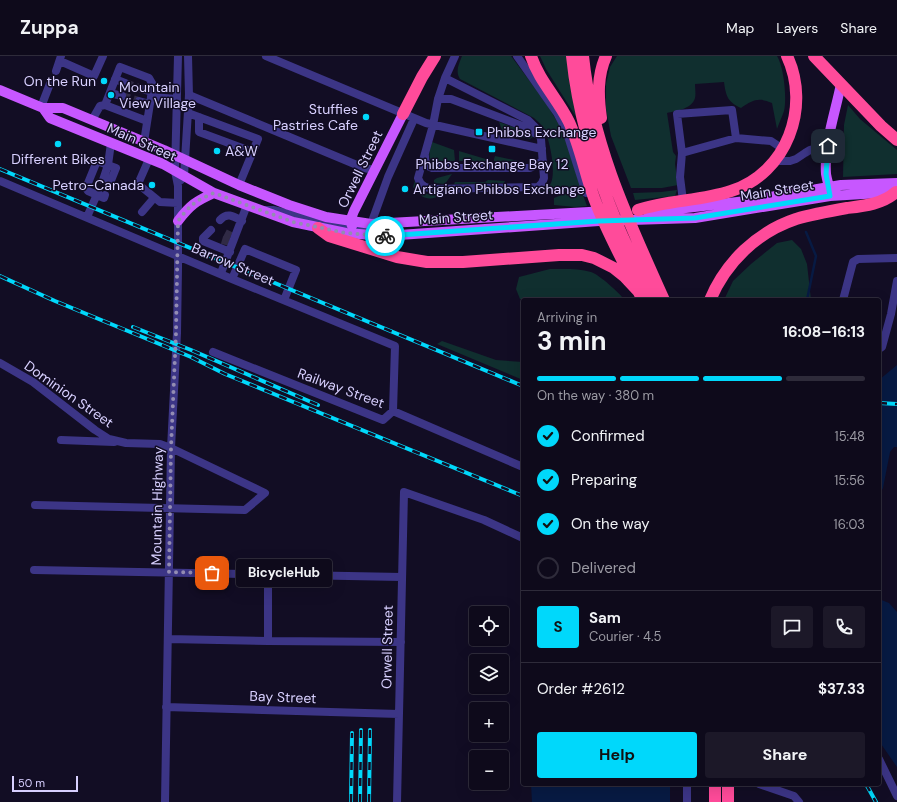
<!DOCTYPE html>
<meta charset="utf-8">
<style>
:root{--surface:#0e0a1b;--page:#1c1828;--text:#f1f3f6;--muted:#9b9aa3;--line:#2e2b3a;--accent:#00d8fb}
body{margin:0;font-family:"DM Sans",sans-serif;background:var(--page);color:var(--text);height:100vh;display:flex;flex-direction:column;font-size:15px;white-space:nowrap}
*{box-sizing:border-box;margin:0}
p{font-size:13px;color:var(--muted)}
.icon{flex:none;width:22px;height:22px;fill:none;stroke:currentColor;stroke-width:2;stroke-linecap:round;stroke-linejoin:round}
.map{position:relative;flex:1;overflow:hidden}
.drawer{position:absolute;left:521px;top:242px;width:360px;height:488px;display:flex;flex-direction:column;background:var(--surface);border-radius:4px;box-shadow:0 4px 16px #0002,0 0 0 1px var(--line)}
.drawer>*{flex:none}
.fabs{position:absolute;left:469px;top:550px;display:grid;gap:8px}
.fabs a{display:grid;place-items:center;width:40px;height:40px;border-radius:4px;background:var(--surface);box-shadow:0 4px 16px #0002,0 0 0 1px var(--line);font-size:20px}
.scale{position:absolute;left:12px;bottom:10px;width:66px;box-sizing:border-box;padding-left:4px;border:2px solid #d8d0ff;border-top:0;font-size:11px;line-height:14px;white-space:nowrap;color:#d8d0ff;-webkit-text-stroke:3px #120d24;paint-order:stroke}
.pin{position:absolute;display:grid;place-items:center;width:34px;height:34px;color:#fff;margin:-17px;border-radius:8px;box-shadow:0 2px 6px #0006}
.courier{position:absolute;display:grid;place-items:center;width:40px;height:40px;margin:-20px;border:3px solid #00d8fb;border-radius:50%;background:#fff;color:#222;box-shadow:0 1px 5px #0007}
.bubble{position:absolute;height:28px;border-radius:4px;background:var(--surface);box-shadow:0 4px 16px #0002,0 0 0 1px var(--line);font-size:13px;font-weight:700;line-height:28px;text-align:center}
.headline em{font-style:normal;font-weight:700}
.headline div{display:flex;flex-direction:column-reverse}
.headline{display:flex;align-items:center;justify-content:space-between;height:68px;padding:0 16px}
h1{font-size:26px;font-weight:700;line-height:30px}
.bar{display:grid;grid-template-columns:repeat(4,1fr);gap:6px 4px;align-content:center;height:48px;padding:0 16px}
.bar i{height:5px;border-radius:3px;background:var(--line)}
.bar .selected{background:var(--accent)}
.bar p{grid-column:span 4}
.line{display:flex;align-items:center;gap:10px;padding:0 16px;border-top:1px solid var(--line)}
.line div{flex:1}
.round{display:grid;place-items:center;flex:none;width:42px;height:42px;border-radius:4px;background:var(--page)}
ol{padding:0 16px;list-style:none}
li{display:flex;align-items:center;gap:12px;height:44px}
li p{margin-inline-start:auto}
li .icon{padding:4px;border-radius:50%;background:var(--accent);color:#111;stroke-width:4}
li:last-child{color:var(--muted)}
li i{width:22px;height:22px;border:2px solid var(--line);border-radius:50%}
.action{display:flex;gap:8px;margin-top:auto;padding:8px 16px}
.action a{flex:1;height:46px;border-radius:4px;background:var(--accent);color:#111;font-size:16px;font-weight:700;line-height:46px;text-align:center}
.action a+a{background:var(--page);color:var(--text)}
header{display:flex;align-items:center;gap:24px;box-sizing:border-box;height:56px;padding:0 20px;background:var(--surface);border-bottom:1px solid var(--line)}
header strong{font-size:19px}
nav{display:flex;gap:22px;margin-inline-start:auto;font-size:14px}
.map>svg:first-child{display:block}
</style>
<header>
<strong>Zuppa</strong>
<nav><a>Map</a><a>Layers</a><a>Share</a></nav>
</header>
<div class="map">
<svg width="897" height="746" viewBox="0 0 897 746">
<rect width="100%" height="100%" fill="#120d24"/>
<!-- green -->
<path fill="#102f2f" d="M462,0H511L546,47L563,75L582,136L541,135C545,134 549,131 551,127C556,115 550,83 543,71C541,68 537,65 534,62L460,23C455,15 459,8 462,0Z
M540,0H567L578,64L546,13Z
M617,0H777C784,11 787,43 784,55C782,61 779,67 777,73L772,47C758,41 753,44 741,52C728,46 726,41 724,26L695,28C695,32 696,38 695,42C692,53 676,55 667,57L673,96L676,100L675,108L678,129L662,132H631L611,80L606,53V28L610,11Z
M848,49L860,63L897,94V118L843,121L844,69Z
M499,66L530,77L533,79V81L530,83L503,77Z
M432,86L454,94L455,105H433C426,101 431,92 432,86Z
M459,95L489,104V105H459Z
M495,100L519,105H494V103Z
M452,118L445,128L434,127V124L437,122Z
M415,124C418,139 431,141 444,137C430,146 423,144 413,131Z
M488,124L505,125L504,127L454,128L455,126H485Z
M677,134L675,140L635,144L633,137L661,136Z
M564,138L583,139L587,150L575,151L554,149V142Z
M792,184L801,193L807,208L811,244H724L733,225L751,208L777,187Z
M550,213C563,213 578,212 591,216C600,219 619,237 625,244L520,243L516,233L519,221Z
M442,285L496,304L523,306V324L437,288Z"/>
<!-- water -->
<path fill="#071a43" d="M897,309V391H894L890,396L883,432L879,440V324Z
M879,543L889,547L897,556V711L879,685Z
M531,728H670V746H532Z"/>
<g fill="none" stroke-linecap="round" stroke-linejoin="round">
<!-- stream -->
<path stroke="#071a43" stroke-width="2.5" d="M806,176L816,200L807,244"/>
<!-- minor-tunnel -->
<path stroke="#302a45" stroke-width="8" stroke-dasharray="8 4" stroke-linecap="butt" d="M125,27L142,33
M122,40L139,45
M225,177L231,180
M222,184L229,186"/>
<!-- minor -->
<path stroke="#3c3586" stroke-width="8" d="M266,0L426,67L542,93
M517,0L557,57L566,74L586,137
M60,5L94,20L103,0
M56,15L61,0
M445,22L528,64L538,74L541,83L544,122L542,127L538,131L435,133C427,132 421,131 418,122L433,69L438,43L445,22L455,0
M115,23L125,27
M142,33L152,36
M110,37L122,40
M189,39L364,112L374,114
M438,43H451L525,71L536,78
M139,45L150,48
M41,51L51,25
M188,57L258,83L239,129
M199,61V76L253,96
M92,64L100,50L105,49
M147,65L105,49L120,11L149,22L153,29L151,41
M144,86L151,41L177,43
M682,97L736,82L771,85L783,93
M425,100C425,106 426,110 432,112H530L543,105
M149,103L138,128L160,146L178,147
M774,105H790L796,103L805,97L810,94L828,90
M103,124L108,109L111,87
M181,124L184,120L189,39L188,0
M0,125L232,223L395,290L393,355
M105,139L104,142L88,135L86,132L97,105L116,112L110,127
M683,145L680,121L682,97L677,58L732,54L736,82
M265,154H273C300,160 326,170 353,173C359,173 366,171 371,168L388,121L414,63
M142,156L154,142
M87,161L98,136
M220,164C227,156 233,160 242,165
M211,174L203,182V185L230,196
M221,217L247,149
M232,223L245,193L296,214L284,244
M843,244L853,206L858,203L897,202
M879,293L882,291L891,258L897,225
M213,296L383,364L393,355L523,411
M0,307L33,326L95,374L109,383L126,387L160,388L171,392L265,437L245,454L35,449
M61,384L114,386
M34,514L402,521
M268,519V585L401,586
M168,583L268,585
M166,651L399,658
M879,703L897,740
M687,728V746
M759,728L794,740L799,746
M165,746L171,392L177,277L178,212V130L175,115L178,0
M397,746L404,436L484,464L523,482"/>
<!-- major -->
<path stroke="#c757ff" stroke-width="10" d="M0,34L43,52H63L164,94L239,129L289,149L326,161L371,168L607,155
M43,52L50,62L163,108L214,137L293,166L346,177L385,180L599,165L695,162L830,140L897,136
M830,136C829,130 827,124 826,118C824,87 835,58 841,28
M647,155L677,153L746,145L841,129L897,127
M178,165C190,149 196,145 214,137
M352,170L350,165L354,155L403,58"/>
<!-- highway -->
<path stroke="#ff4b9a" stroke-width="12" d="M531,0C539,25 558,43 569,66C580,90 585,117 594,142C607,177 626,211 643,244
M572,0C578,59 595,115 618,170C628,195 642,219 653,244
M583,0C592,88 628,164 664,244
M814,0L881,70L897,84
M403,58L422,21L435,0
M601,62C598,41 597,20 606,0
M638,154C668,144 701,145 731,135C787,117 811,51 787,0
M318,172L329,180L397,201L427,206H463L559,199H582L594,202L614,212L624,220L638,235
M710,244C726,206 757,176 796,163C813,158 830,155 847,152C864,150 883,148 896,136
M715,728V746
M728,728V746"/>
<defs>
<path id="rail" d="M0,113L523,330
M0,220L55,245L191,301L225,318L523,440
M133,271L191,294L318,349
M879,347L897,348
M866,728L876,746
M351,746L352,677
M360,746L361,674
M369,746L370,674"/>
</defs>
<!-- rail casing -->
<use href="#rail" stroke="#00d8fb" stroke-width="4"/>
<!-- rail -->
<use href="#rail" stroke="#120d24" stroke-width="2.5" stroke-dasharray="8" stroke-linecap="butt"/>
</g>
<g fill="none" stroke-linecap="round" stroke-linejoin="round">
<!-- done -->
<path stroke="#938cb2" stroke-width="4" stroke-dasharray="0 7.2" d="M212,517L169,516L171,392L176,277L178,165C191,148 195,145 214,137L293,166L346,177L385,180"/>
<!-- route -->
<path stroke="#00d8fb" stroke-width="5" d="M385,180L599,165L695,162L830,140L826,118L828,90"/>
</g>
<!-- markers -->
<g fill="#00d8fb" stroke="#120d24" stroke-width="1.5">
<circle cx="104" cy="25" r="4"/>
<circle cx="111" cy="39" r="4"/>
<circle cx="366" cy="61" r="4"/>
<rect x="475" y="72" width="8" height="8" rx="2"/>
<circle cx="58" cy="88" r="4"/>
<rect x="488" y="89" width="8" height="8" rx="2"/>
<circle cx="217" cy="95" r="4"/>
<circle cx="152" cy="129" r="4"/>
<circle cx="405" cy="133" r="4"/>
</g>
<g text-anchor="middle" stroke-width="3" stroke-linejoin="round" paint-order="stroke">
<!-- poi labels -->
<g font-size="14" fill="#d8d0ff" stroke="#120d24" text-anchor="start">
<text x="96" y="30" text-anchor="end">On the Run</text>
<text x="119" y="36">Mountain<tspan x="119" dy="16">View Village</tspan></text>
<text x="358" y="58" text-anchor="end">Stuffies<tspan x="358" dy="16">Pastries Cafe</tspan></text>
<text x="487" y="81">Phibbs Exchange</text>
<text x="225" y="100">A&amp;W</text>
<text x="58" y="108" text-anchor="middle">Different Bikes</text>
<text x="492" y="113" text-anchor="middle">Phibbs Exchange Bay 12</text>
<text x="144" y="134" text-anchor="end">Petro-Canada</text>
<text x="413" y="138">Artigiano Phibbs Exchange</text>
</g>
<!-- street labels -->
<g font-size="14" fill="#d8d0ff" stroke="#120d24">
<text transform="translate(142 86) rotate(24)" y="5">Main Street</text>
<text transform="translate(360 113) rotate(-64)" y="5">Orwell Street</text>
<text transform="translate(777 134) rotate(-9)" y="5">Main Street</text>
<text transform="translate(456 161) rotate(-4)" y="5">Main Street</text>
<text transform="translate(233 208) rotate(23)" y="5">Barrow Street</text>
<text transform="translate(341 332) rotate(20)" y="5">Railway Street</text>
<text transform="translate(69 338) rotate(35)" y="5">Dominion Street</text>
<text transform="translate(157 450) rotate(-89)" y="5">Mountain Highway</text>
<text transform="translate(387 591) rotate(-89)" y="5">Orwell Street</text>
<text transform="translate(283 641) rotate(2)" y="5">Bay Street</text>
</g>
</g>
</svg>
<div class="fabs">
<a><svg class="icon" aria-label="locate" viewBox="0 0 24 24"><circle cx="12" cy="12" r="6"/><path d="M12 2v4M12 18v4M2 12h4M18 12h4"/></svg></a>
<a><svg class="icon" aria-label="layers" viewBox="0 0 24 24"><path d="M12 4l9 5-9 5-9-5zM3 14l9 5 9-5"/></svg></a>
<a>+</a>
<a>−</a>
</div>
<div class="scale">50 m</div>
<div class="pin" style="left:212px;top:517px;background:#ea580c"><svg class="icon" aria-label="bag" viewBox="0 0 24 24"><path d="M5 8h14l-1 12H6zM9 8a3 3 0 0 1 6 0"/></svg></div>
<div class="pin" style="left:828px;top:90px;background:#1f2937"><svg class="icon" aria-label="home" viewBox="0 0 24 24"><path d="M3 11l9-7 9 7M6 9v11h12V9"/></svg></div>
<div class="courier" style="left:385px;top:180px"><svg class="icon" aria-label="bike" viewBox="0 0 24 24"><circle cx="6" cy="16" r="4"/><circle cx="18" cy="16" r="4"/><path d="M6 16l4-8h5l3 8M10 8l3 8H6M13 5h3"/></svg></div>
<div class="bubble" style="left:236px;top:503px;width:96px">BicycleHub</div>
<section class="drawer">
<div class="headline"><div><h1>3 min</h1><p>Arriving in</p></div><em>16:08–16:13</em></div>
<div class="bar"><i class="selected"></i><i class="selected"></i><i class="selected"></i><i></i><p>On the way · 380 m</p></div>
<ol>
<li><svg class="icon" aria-label="check" viewBox="0 0 24 24"><path d="M5 12l5 5 9-10"/></svg>Confirmed<p>15:48</p></li>
<li><svg class="icon" aria-label="check" viewBox="0 0 24 24"><path d="M5 12l5 5 9-10"/></svg>Preparing<p>15:56</p></li>
<li><svg class="icon" aria-label="check" viewBox="0 0 24 24"><path d="M5 12l5 5 9-10"/></svg>On the way<p>16:03</p></li>
<li><i></i>Delivered</li>
</ol>
<div class="line" style="height:72px"><b class="round" style="background:var(--accent);color:#111">S</b><div><b>Sam</b><p>Courier · 4.5</p></div><a class="round"><svg class="icon" aria-label="chat" viewBox="0 0 24 24"><path d="M4 5h16v11H9l-5 4z"/></svg></a><a class="round"><svg class="icon" aria-label="phone" viewBox="0 0 24 24"><path d="M5 4h4l2 5-3 2q2 4 5 5l2-3 5 2v4C11 20 4 13 5 4z"/></svg></a></div>
<div class="line" style="height:52px"><div>Order #2612</div><b>$37.33</b></div>
<div class="action"><a>Help</a><a>Share</a></div>
</section>
</div>
